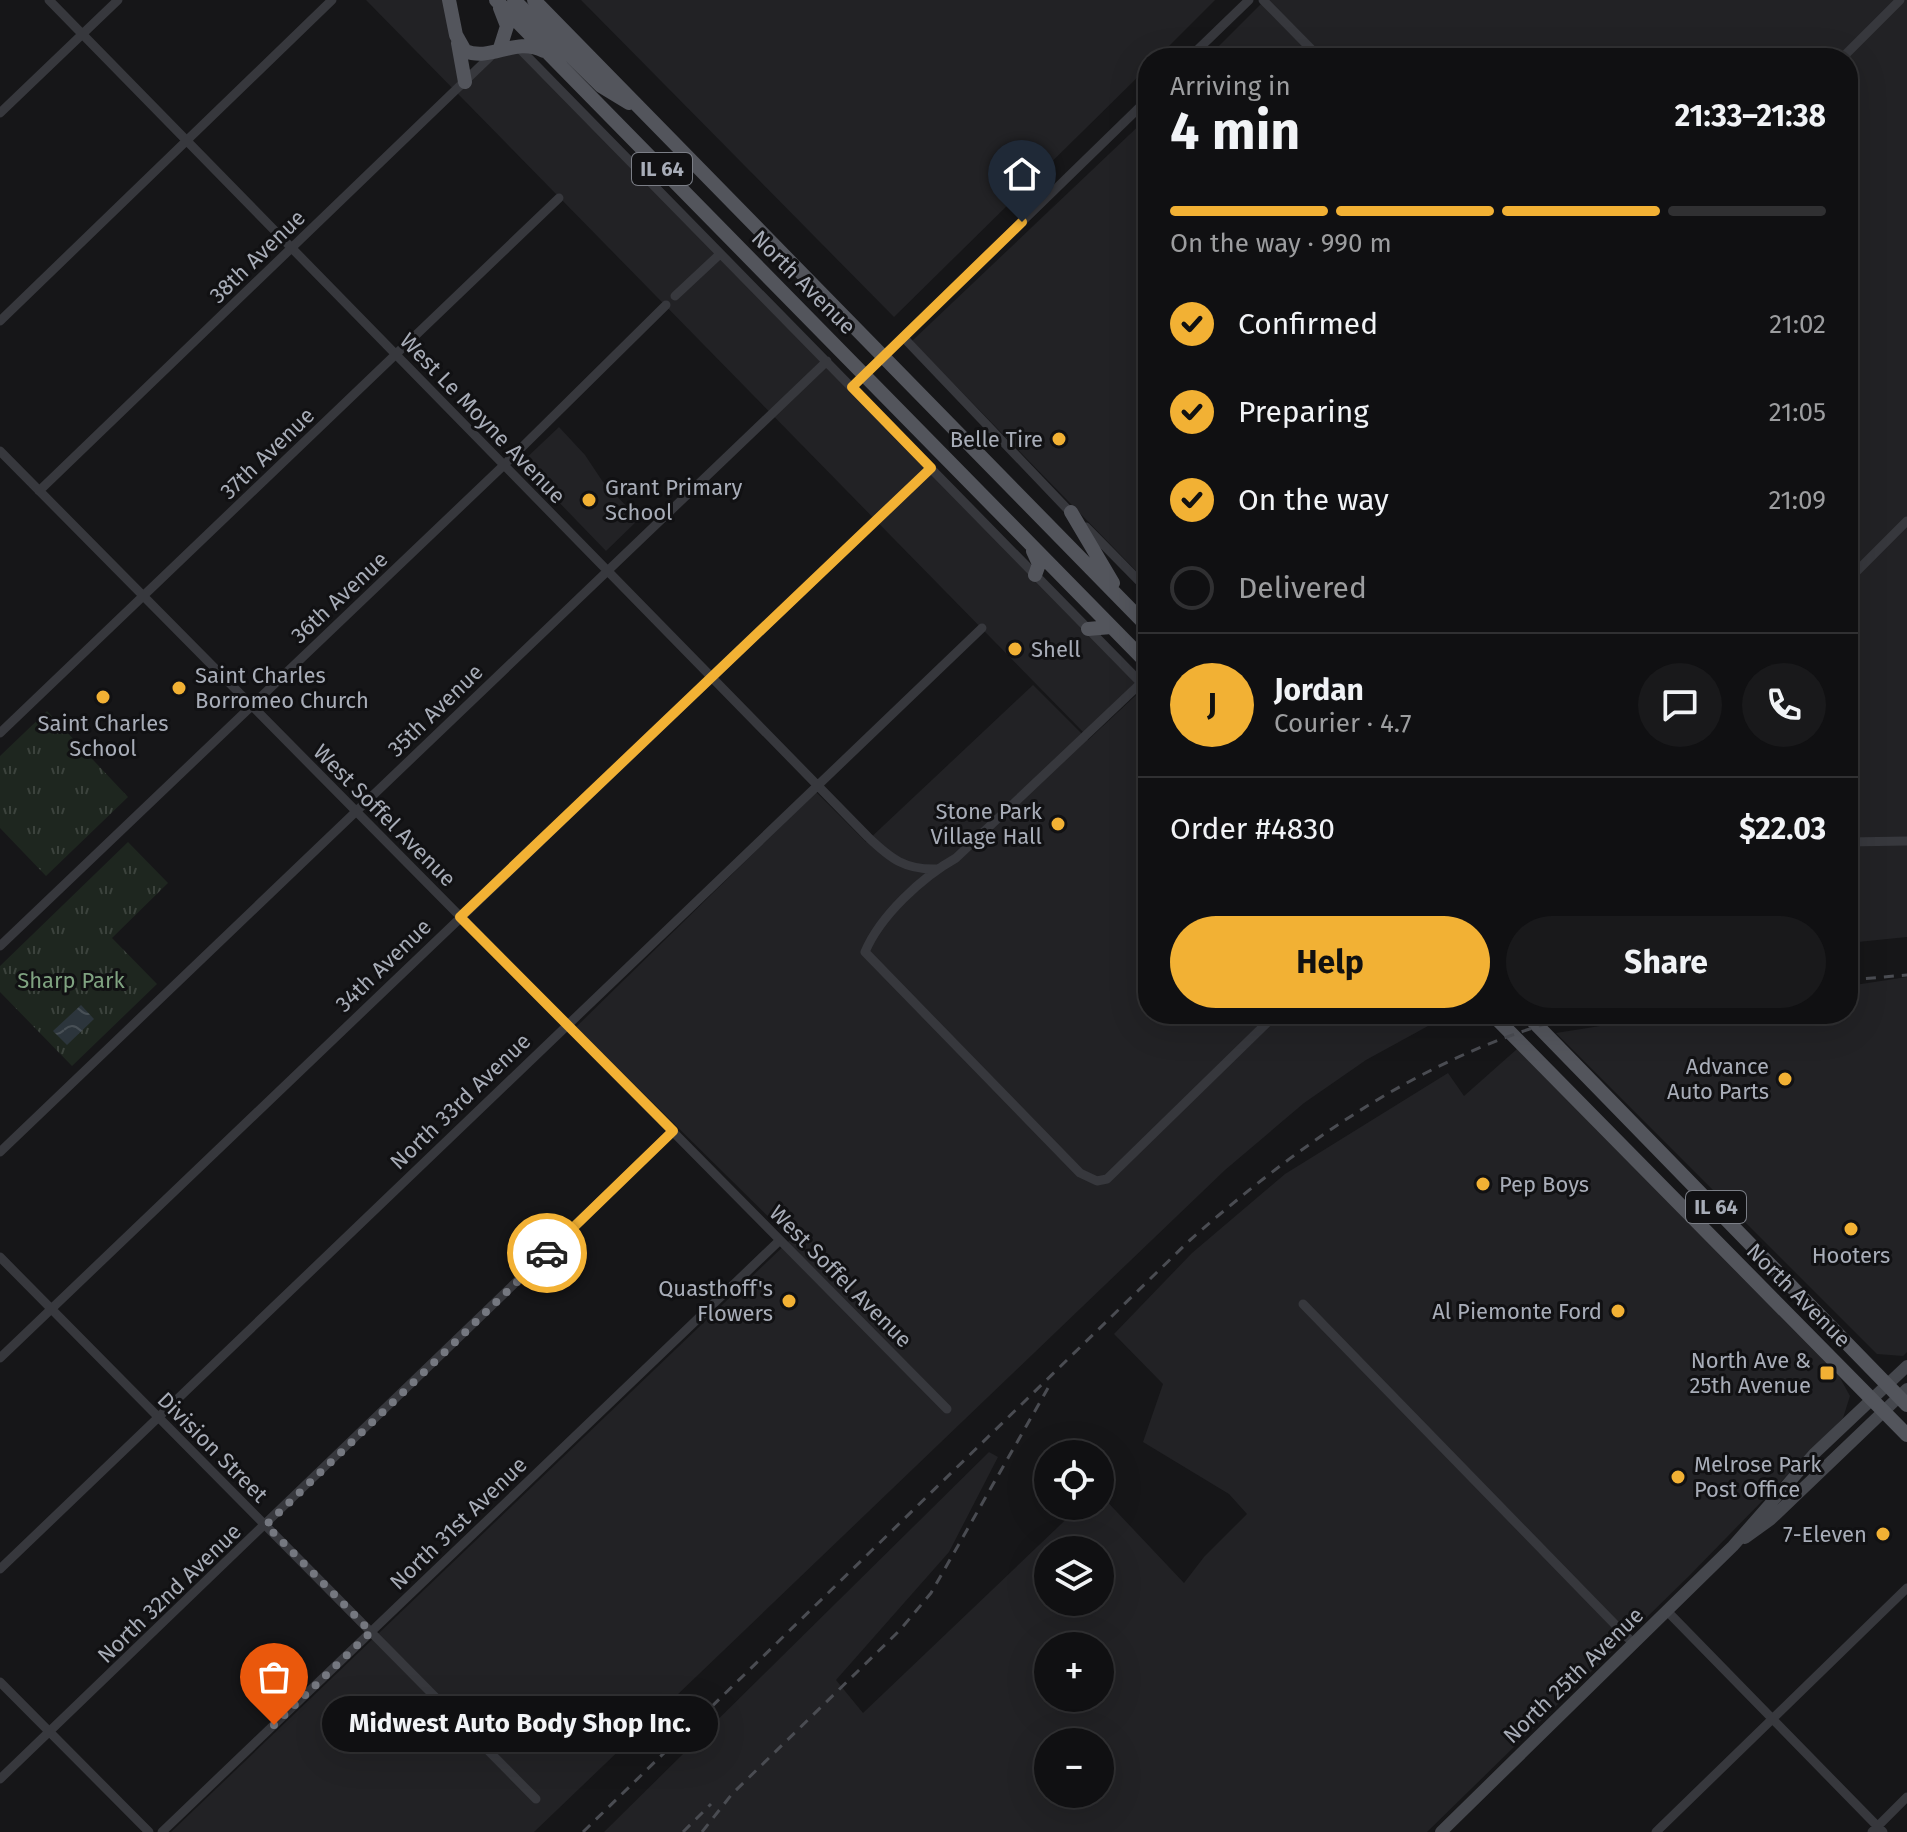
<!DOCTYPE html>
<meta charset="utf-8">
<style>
:root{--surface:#101012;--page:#19191b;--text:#f1f3f6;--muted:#9c9d9f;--line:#303032;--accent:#f2b134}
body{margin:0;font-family:"Fira Sans",sans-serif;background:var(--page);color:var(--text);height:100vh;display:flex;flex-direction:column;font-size:30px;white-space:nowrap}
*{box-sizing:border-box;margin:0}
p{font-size:26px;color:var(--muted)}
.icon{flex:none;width:44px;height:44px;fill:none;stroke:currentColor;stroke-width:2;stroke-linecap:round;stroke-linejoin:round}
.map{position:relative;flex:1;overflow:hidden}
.details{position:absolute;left:1138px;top:48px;width:720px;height:976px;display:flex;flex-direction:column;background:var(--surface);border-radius:32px;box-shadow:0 8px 32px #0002,0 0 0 2px var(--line)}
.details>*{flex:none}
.buttons{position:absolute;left:1034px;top:1440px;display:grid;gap:16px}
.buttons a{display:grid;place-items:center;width:80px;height:80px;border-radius:50%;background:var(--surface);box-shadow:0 8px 32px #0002,0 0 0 2px var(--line);font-size:40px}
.pin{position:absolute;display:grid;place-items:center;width:68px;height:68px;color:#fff;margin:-82px -34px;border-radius:50% 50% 50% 0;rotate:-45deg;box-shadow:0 0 8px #0007}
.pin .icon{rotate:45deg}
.courier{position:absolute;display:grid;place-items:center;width:80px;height:80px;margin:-40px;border:6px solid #f2b134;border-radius:50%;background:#fff;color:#222;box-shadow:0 2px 10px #0007}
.bubble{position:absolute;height:56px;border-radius:28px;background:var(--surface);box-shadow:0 8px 32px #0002,0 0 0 2px var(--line);font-size:26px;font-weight:700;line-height:56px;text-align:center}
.summary em{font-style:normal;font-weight:700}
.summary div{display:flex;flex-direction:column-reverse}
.summary{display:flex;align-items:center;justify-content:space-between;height:136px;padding:0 32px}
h1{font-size:52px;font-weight:700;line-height:60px}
.bar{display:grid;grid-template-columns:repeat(4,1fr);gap:12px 8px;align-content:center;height:96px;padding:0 32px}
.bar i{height:10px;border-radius:6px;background:var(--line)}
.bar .on{background:var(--accent)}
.bar p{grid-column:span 4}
.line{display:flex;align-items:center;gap:20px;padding:0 32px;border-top:2px solid var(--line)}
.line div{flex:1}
.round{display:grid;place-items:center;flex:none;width:84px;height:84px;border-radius:42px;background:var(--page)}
ol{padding:0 32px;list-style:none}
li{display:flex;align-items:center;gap:24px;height:88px}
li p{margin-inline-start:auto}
li .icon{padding:8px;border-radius:50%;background:var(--accent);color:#111;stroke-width:4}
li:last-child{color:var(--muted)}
li i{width:44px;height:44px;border:4px solid var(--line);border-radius:50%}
.primary-button{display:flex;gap:16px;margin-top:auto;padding:16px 32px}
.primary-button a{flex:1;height:92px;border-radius:48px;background:var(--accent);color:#111;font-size:32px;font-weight:700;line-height:92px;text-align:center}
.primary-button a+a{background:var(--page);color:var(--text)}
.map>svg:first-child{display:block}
</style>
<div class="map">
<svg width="1907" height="1832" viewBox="0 0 1907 1832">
<defs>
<pattern id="park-tufts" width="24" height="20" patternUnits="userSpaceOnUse" patternTransform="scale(2)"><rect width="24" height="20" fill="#1e261f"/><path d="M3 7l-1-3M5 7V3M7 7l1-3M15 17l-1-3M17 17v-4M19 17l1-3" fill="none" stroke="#3c433d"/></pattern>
<pattern id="water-waves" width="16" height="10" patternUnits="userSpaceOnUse" patternTransform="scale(2)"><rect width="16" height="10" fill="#2c353c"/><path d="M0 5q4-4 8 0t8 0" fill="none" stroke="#485056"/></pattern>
</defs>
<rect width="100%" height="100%" fill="#161618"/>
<!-- built -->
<path fill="#222225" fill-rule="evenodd" d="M366,0H449L465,81L500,48L516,44L1141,683L1085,734Z
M581,0H1215L1157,58H1148V67L894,317Z
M1265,0H1907V937L1848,943V58H1207Z
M1148,117V583L912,341Z
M559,427L585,455L603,482L639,519L606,551L521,463Z
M1148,684V1014H1450L1366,1060L1304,1103L1225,1170L534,1832H171L791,1239L576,1027L816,792L866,842L1033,685L1088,740Z
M1907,977V1352L1903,1356L1877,1354L1556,1033L1675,1014H1848V986Z
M1517,1049L1839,1376L1850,1396L1843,1418L1689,1576L1427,1832H604L989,1452L998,1457L949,1552L836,1680L863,1713L1080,1506H1100V1494L1184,1583L1204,1557L1247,1514L1229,1494L1143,1442L1163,1384L1114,1334L1192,1253L1285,1174L1448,1073L1464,1096ZM1048,1550H1100V1602H1048ZM1048,1646H1100V1698H1048ZM1048,1742H1100V1794H1048Z"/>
<!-- park -->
<path fill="url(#park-tufts)" d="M47,711L128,797L46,876L0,828V756Z
M128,842L168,883L112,938L157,984L72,1066L0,992V966Z"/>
<!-- water -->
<path fill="url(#water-waves)" d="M81,1005L94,1019L67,1045L53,1031Z"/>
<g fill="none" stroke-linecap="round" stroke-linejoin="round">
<!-- street -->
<path stroke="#37383d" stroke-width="9" d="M49,0L868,837C891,859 905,870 937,869
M1263,0L1320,58
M518,47L1148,690
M1189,58L1249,0
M1842,58L1900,0
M0,113L118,0
M675,296L720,254
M0,321L332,0
M903,337L1072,514
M852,387L1148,99
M0,451L947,1409
M39,491L495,52
M1086,527L1148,590
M1848,580L1907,521
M1141,683L956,858C922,877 880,916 865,952L1080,1173L1097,1181L1107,1179L1276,1014
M0,733L559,198
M1848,842L1907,841
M0,946L504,465L666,305
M0,1152L827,361
M0,1257L536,1799
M1303,1304L1633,1643
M0,1358L931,468
M0,1569L982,628
M1667,1611L1883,1832
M0,1682L149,1832
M0,1779L673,1131
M162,1832L780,1240
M1656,1832L1907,1588
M1872,1832L1907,1797"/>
<!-- secondary -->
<path stroke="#45474d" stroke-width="12" d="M1745,1538L1770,1520L1907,1389
M1441,1832L1733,1546L1815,1453L1907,1366"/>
<!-- primary -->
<path stroke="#53555c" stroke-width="14" d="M449,0L456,35L465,51C492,62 515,36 544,51
M496,0L1148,664
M514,0L601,86L629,103
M534,0L1148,627
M458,43L465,82
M500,48L507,26L500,8
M1071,512L1113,583
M1033,551L1039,564L1035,575
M1088,629L1111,627
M1492,1014L1907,1435
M1526,1014L1907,1405"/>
<!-- rail -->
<path stroke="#4a4c52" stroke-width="3" stroke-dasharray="10 8" stroke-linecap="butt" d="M1848,980L1907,975
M583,1832L1189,1241C1303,1140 1433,1049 1583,1014
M683,1832L711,1804
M702,1832L732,1794L900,1630L931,1593L1048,1388"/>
</g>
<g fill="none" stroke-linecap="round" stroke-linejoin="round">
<!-- done -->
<path stroke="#757880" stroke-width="8" stroke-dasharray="0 14.4" d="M274,1725L371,1632L266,1525L547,1253"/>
<!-- route -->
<path stroke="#f2b134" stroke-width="10" d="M547,1253L673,1131L460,917L931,468L852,387L1022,222"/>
</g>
<!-- markers -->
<g fill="#f2b134" stroke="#111113" stroke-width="3">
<circle cx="1059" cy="439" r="8"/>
<circle cx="589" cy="500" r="8"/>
<circle cx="1015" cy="649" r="8"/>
<circle cx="179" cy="688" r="8"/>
<circle cx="103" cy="697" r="8"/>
<circle cx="1058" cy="824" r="8"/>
<circle cx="1785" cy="1079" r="8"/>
<circle cx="1483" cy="1184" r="8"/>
<circle cx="1851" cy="1229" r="8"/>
<circle cx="789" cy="1301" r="8"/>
<circle cx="1618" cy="1311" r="8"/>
<rect x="1819" y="1365" width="16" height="16" rx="4"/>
<circle cx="1678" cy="1477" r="8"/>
<circle cx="1883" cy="1534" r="8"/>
</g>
<g text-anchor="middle" stroke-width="6" stroke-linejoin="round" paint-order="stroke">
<!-- shield labels -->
<g fill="#111113" stroke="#7b7e86" stroke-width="2">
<rect x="632" y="153" width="60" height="32" rx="6"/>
<rect x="1686" y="1191" width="60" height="32" rx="6"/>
</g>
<g font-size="20" font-weight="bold" fill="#a8adb8">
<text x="662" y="176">IL 64</text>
<text x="1716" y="1214">IL 64</text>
</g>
<!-- street labels -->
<g font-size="22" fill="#a8adb8" stroke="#111113">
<text transform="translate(257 256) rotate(-44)" y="8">38th Avenue</text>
<text transform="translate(804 282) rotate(45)" y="8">North Avenue</text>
<text transform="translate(483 418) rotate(46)" y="8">West Le Moyne Avenue</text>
<text transform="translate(267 453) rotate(-44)" y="8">37th Avenue</text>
<text transform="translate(339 597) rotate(-43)" y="8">36th Avenue</text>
<text transform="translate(435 710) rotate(-44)" y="8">35th Avenue</text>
<text transform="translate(385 815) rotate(45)" y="8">West Soffel Avenue</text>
<text transform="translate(383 965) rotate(-44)" y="8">34th Avenue</text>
<text transform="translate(460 1101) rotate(-44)" y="8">North 33rd Avenue</text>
<text transform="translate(841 1276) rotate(45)" y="8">West Soffel Avenue</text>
<text transform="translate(1799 1295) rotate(45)" y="8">North Avenue</text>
<text transform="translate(213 1447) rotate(45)" y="8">Division Street</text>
<text transform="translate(458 1523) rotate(-44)" y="8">North 31st Avenue</text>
<text transform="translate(169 1593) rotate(-44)" y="8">North 32nd Avenue</text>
<text transform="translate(1573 1675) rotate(-44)" y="8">North 25th Avenue</text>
</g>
<!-- poi labels -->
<g font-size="22" fill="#a8adb8" stroke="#111113" text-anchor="end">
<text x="1043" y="447">Belle Tire</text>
<text x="605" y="495" text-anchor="start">Grant Primary<tspan x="605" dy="25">School</tspan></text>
<text x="1031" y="657" text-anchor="start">Shell</text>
<text x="195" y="683" text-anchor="start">Saint Charles<tspan x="195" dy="25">Borromeo Church</tspan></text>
<text x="103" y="731" text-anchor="middle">Saint Charles<tspan x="103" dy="25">School</tspan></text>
<text x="1042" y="819">Stone Park<tspan x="1042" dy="25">Village Hall</tspan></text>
<text x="1769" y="1074">Advance<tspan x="1769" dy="25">Auto Parts</tspan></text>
<text x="1499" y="1192" text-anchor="start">Pep Boys</text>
<text x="1851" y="1263" text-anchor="middle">Hooters</text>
<text x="773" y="1296">Quasthoff's<tspan x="773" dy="25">Flowers</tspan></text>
<text x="1602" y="1319">Al Piemonte Ford</text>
<text x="1811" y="1368">North Ave &amp;<tspan x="1811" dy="25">25th Avenue</tspan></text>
<text x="1694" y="1472" text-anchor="start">Melrose Park<tspan x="1694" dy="25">Post Office</tspan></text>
<text x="1867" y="1542">7-Eleven</text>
</g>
<!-- park labels -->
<g font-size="22" fill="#7fa381" stroke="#111113">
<text x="71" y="988">Sharp Park</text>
</g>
</g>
</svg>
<div class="buttons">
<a><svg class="icon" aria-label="locate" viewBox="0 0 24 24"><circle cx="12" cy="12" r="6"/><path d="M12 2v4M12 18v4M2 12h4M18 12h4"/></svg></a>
<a><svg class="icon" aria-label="layers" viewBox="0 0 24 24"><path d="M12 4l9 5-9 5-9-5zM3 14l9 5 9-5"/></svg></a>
<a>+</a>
<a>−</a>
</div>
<div class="pin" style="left:274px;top:1725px;background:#ea580c"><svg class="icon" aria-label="bag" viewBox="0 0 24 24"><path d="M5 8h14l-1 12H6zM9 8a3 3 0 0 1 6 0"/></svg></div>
<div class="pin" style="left:1022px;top:222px;background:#1f2937"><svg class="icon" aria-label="home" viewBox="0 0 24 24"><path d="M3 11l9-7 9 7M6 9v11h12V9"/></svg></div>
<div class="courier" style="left:547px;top:1253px"><svg class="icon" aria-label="car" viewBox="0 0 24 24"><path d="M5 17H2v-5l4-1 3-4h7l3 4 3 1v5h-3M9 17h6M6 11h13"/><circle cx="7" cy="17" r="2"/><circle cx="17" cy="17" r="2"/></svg></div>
<div class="bubble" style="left:322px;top:1696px;width:396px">Midwest Auto Body Shop Inc.</div>
<section class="details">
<div class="summary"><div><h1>4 min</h1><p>Arriving in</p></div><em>21:33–21:38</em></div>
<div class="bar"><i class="on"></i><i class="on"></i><i class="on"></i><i></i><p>On the way · 990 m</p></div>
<ol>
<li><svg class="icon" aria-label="check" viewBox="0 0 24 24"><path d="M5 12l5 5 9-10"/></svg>Confirmed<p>21:02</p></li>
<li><svg class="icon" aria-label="check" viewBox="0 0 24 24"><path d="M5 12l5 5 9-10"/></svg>Preparing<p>21:05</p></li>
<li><svg class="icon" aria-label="check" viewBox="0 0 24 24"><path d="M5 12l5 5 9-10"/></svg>On the way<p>21:09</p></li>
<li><i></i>Delivered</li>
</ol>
<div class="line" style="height:144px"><b class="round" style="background:var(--accent);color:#111">J</b><div><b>Jordan</b><p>Courier · 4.7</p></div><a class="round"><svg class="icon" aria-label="chat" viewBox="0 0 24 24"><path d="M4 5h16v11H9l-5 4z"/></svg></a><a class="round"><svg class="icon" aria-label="phone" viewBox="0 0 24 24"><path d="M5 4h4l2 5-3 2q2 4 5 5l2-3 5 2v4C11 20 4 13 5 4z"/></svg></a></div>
<div class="line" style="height:104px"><div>Order #4830</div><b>$22.03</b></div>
<div class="primary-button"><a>Help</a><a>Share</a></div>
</section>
</div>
